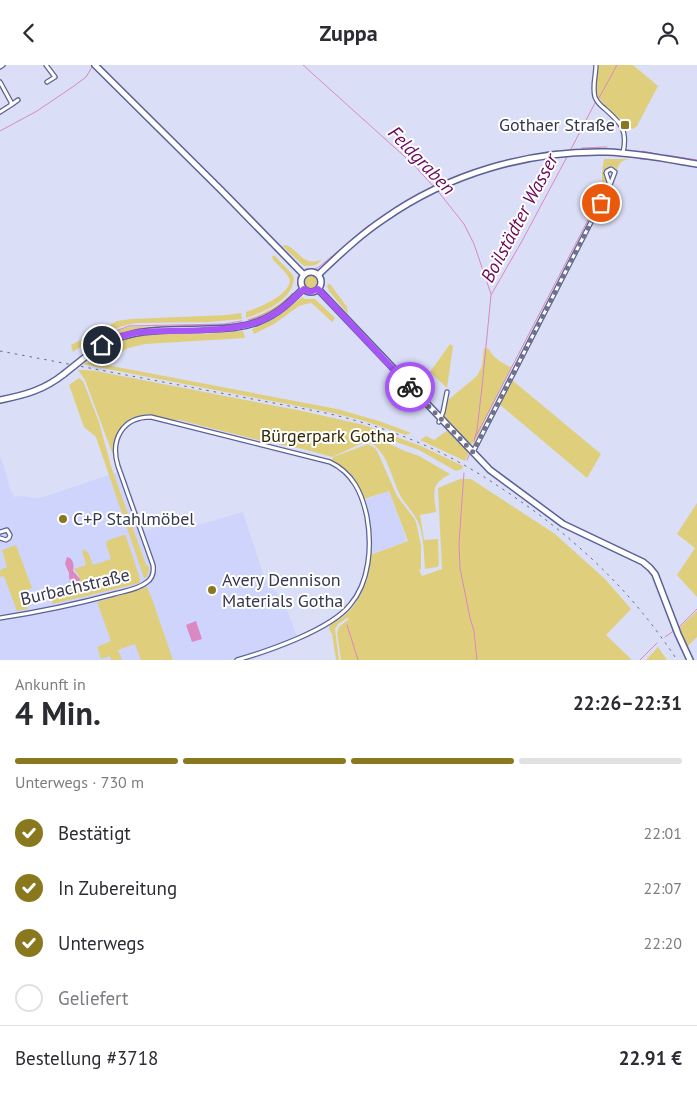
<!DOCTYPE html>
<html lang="de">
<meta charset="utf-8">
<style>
:root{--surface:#fff;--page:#f2f2f3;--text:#2b2b33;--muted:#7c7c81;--line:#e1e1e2;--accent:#89781d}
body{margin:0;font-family:"PT Sans",sans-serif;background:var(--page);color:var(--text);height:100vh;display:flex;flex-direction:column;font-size:19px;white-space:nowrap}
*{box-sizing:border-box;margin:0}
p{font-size:16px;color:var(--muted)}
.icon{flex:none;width:28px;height:28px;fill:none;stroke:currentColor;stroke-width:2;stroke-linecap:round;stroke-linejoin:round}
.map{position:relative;height:595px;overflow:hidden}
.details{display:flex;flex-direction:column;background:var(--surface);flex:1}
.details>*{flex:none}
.pin{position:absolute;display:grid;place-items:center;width:42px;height:42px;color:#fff;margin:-21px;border:2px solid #fff;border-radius:50%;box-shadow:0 1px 5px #0007}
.courier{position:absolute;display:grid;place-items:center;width:50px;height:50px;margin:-25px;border:4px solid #a855f7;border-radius:50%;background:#fff;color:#222;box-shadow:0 1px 6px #0007}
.head em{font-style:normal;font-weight:800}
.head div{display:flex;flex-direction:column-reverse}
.head{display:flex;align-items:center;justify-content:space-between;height:85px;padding:0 15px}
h1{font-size:32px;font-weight:800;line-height:38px}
.bar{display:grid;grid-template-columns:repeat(4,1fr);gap:8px 5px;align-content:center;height:60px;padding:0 15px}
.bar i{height:6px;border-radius:4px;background:var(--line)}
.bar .on{background:var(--accent)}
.bar p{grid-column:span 4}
.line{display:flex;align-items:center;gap:12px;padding:0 15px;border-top:1px solid var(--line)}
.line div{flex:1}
ol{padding:0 15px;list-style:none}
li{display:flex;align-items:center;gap:15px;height:55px}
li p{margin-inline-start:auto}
li .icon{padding:5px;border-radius:50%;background:var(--accent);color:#fff;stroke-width:4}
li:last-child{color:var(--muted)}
li i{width:28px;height:28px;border:2px solid var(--line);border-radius:50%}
header{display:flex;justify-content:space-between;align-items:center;height:65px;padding:0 15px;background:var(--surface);font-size:22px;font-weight:800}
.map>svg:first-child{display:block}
</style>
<header><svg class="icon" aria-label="back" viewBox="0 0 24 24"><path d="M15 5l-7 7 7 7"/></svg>Zuppa<svg class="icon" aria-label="person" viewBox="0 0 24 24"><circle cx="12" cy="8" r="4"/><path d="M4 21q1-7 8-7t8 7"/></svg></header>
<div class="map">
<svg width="697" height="595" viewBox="0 0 697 595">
<rect width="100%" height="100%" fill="#dadef6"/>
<!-- built -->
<path fill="#ced4fc" d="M0,391L5,404L10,424L14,432L22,431L35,433L44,432L123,405L145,466L172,457L188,463L243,447L263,509L270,521L283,534L299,577L252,595H0Z
M389,426L407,476L371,489V468L368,449L364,435Z"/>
<!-- green -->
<path fill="#dfcf7c" d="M599,0H633L658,21L637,61L633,64C622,55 597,39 596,24C596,16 598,8 599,0Z
M604,94H630C622,95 619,98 617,105L613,101H610L605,104C602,111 608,118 606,125L602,123V108Z
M286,180C300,186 304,203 322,194C316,202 313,200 304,201L282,181Z
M274,190L292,209L294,213C293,235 264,247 246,253V247C256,244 295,228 289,213C286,207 278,200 273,195L272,192Z
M304 217a7 7 0 1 1 14 0a7 7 0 1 1-14 0Z
M330,219L347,242L348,249L329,226L327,220Z
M292,228L294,229C281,243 267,251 250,257L249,254C266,248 279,241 292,228Z
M302,232L305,234H315L335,253L332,257L315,241L311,238L306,239L299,241L274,259L254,269L252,264C272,257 286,245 302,232Z
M241,248L242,254L209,257L137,258C108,263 97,271 73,287L71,280L117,256L131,254L227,250Z
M242,257L239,259L228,261L141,264C120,267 107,273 89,285V280L98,274L113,267L129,262L224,260Z
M243,266L245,273L145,279L128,283L105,296L101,299L337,344L379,356L411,368L406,370L361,355L333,348L82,299C95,296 90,293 99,285C106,280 115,276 123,273C143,267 164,269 185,269C204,269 223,268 243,266Z
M450,279L453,281L447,323L430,307Z
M484,283L489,284C493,293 501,297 510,302L512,301L474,378L469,379L444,352L447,336L477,311L482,301Z
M78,305H85L96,306L302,346L364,360L421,381L463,401L462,404L456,406L419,385L382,372H372L367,376L332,392L303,384L262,376L179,355C175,355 171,355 167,354C160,353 154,350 147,350C124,350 112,369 113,390L85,315Z
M79,313L83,316L99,357L111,401L146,500L149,502V507L146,513H144L96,372L84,362L69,320Z
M512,315L601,389L587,413L499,339Z
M448,365L469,387L465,396L420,375L426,371L434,375Z
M374,374H378L405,386L419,391L450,409C430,420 434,426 436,447L420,450L424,475L438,474L439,500L437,502L425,504C424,490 424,476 420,462C416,449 406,441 400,430C391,412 388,388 370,377Z
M368,379L375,383L378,388L397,431L414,453L416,457L421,480V504L419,505L422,511L442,504L438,423L460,414H471L555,469L605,514L631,544L606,570L632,595H341L337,568L339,562L349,554L347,553L338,559L335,564L339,595H336L332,569L329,564L330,560C338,555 346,550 352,543C364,528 368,509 370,490L408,476L389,426L364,434C356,415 351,406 332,396L333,392Z
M697,438V532L677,510L695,483L677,469Z
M124,470L126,471L140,514V518L53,539L51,532L77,522C83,516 79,510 74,504L86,500L82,485C90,484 90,494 93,500L111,494L106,479L108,475Z
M16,480L32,523L22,527L28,544L17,546L4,511L0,512V505L7,502L2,485Z
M147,522L151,531L173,595H141L135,579L118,585L122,595H111L110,591L101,594L97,582L111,576L97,537Z
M697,546V572L687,582L679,563Z
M658,582L667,595H646Z"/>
<!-- water -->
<path fill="#db88c3" d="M67,492L70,493C74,497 74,501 73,506L80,514L79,520L76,522L71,521L69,512V508L65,499Z
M196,556L202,574L192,577L186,560Z"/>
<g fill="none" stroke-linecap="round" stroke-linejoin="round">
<!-- stream -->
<path stroke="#db88c3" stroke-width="1" d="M303,0L414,100L434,122
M599,33L617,0
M0,66L37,46L74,21L86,12L92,2
M582,83L607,82
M570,86L595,38
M642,86L657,89
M666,90L697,95
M640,94L656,95
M506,95L558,86
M665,97L697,102
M444,116L464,108L501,96
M437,125L464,159L474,179L491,229
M377,155L396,142L419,128
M306,204H315L319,202L369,160
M298,220V212
M248,255C266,250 280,242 293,228
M85,282L97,274L108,269L129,261L224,259L242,256
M475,373L602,128
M474,376L477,365L482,322L491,230L522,176L568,90
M467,395L470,388
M464,408L459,478L460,503L470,553L474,566L477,595
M347,560L358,595
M678,563L697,544
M665,572L675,565
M640,595L657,578"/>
<defs>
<path id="street" d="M46,0L55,12L47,17
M596,0C596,10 592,22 595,32C597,37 601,41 605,44C621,58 628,65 623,88
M0,2L3,0
M0,17L11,37V40L0,47
M11,40L18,35
M439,357L443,347L447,327
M473,387L610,120L615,107L611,104L607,106L606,108L610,120
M0,467L7,465L10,470L9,473L6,475L0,473
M0,553C39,547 77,539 114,529C125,526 139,524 147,517C153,513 154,507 153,500L118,401C110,375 122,352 151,352L330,397C353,408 362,428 367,452C372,480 370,517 350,540C330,565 268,586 237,595"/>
<path id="secondary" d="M95,0L221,125L304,210
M301 217a10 10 0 1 1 20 0a10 10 0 1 1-20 0Z
M318,210C339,190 360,170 384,154C448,109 529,85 607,87C637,88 667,94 697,99
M318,224L490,405L563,459L643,497L650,503L655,509L678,569L690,595
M89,289C124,261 164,266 207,264C225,264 244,263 260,256C278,249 290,237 303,224
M0,335C25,330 44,325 64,309"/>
</defs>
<!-- street casing -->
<use href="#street" stroke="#5b6195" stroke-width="5.5"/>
<!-- secondary casing -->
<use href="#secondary" stroke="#5b6195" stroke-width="8"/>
<!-- street -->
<use href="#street" stroke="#fff" stroke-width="3"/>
<!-- secondary -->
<use href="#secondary" stroke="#fff" stroke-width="5"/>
<!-- rail -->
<path stroke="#686c83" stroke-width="1" stroke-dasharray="2.5 5" stroke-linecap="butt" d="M0,286L326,348C374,359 420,375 464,400C487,413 509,428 530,443C589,486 637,534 677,595"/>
<defs>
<path id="secondary-bridge" d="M64,309L89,289"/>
</defs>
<!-- secondary-bridge casing -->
<use href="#secondary-bridge" stroke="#5b6195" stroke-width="8" stroke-linecap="butt"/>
<!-- secondary-bridge -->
<use href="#secondary-bridge" stroke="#fff" stroke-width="5"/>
</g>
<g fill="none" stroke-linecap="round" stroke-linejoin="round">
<!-- done -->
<path stroke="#6f7289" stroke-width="5" stroke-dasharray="0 9" d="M410,322L473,387L601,138"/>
<!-- route -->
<path stroke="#a855f7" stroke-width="6" d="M102,280L122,271L134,268C175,263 235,271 271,251C284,244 293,234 304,224L310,227L318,224L410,322"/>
</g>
<!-- markers -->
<g fill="#89781d" stroke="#fff" stroke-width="2">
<rect x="620" y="55" width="10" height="10" rx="2.5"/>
<circle cx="63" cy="454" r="5"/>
<circle cx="212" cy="525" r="5"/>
</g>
<g text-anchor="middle" stroke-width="4" stroke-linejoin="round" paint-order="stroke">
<!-- poi labels -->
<g font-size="18" fill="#35384f" stroke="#fff" text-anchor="start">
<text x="615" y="66" text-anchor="end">Gothaer Straße</text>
<text x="73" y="460">C+P Stahlmöbel</text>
<text x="222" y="521">Avery Dennison<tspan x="222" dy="21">Materials Gotha</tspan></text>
</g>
<!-- park labels -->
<g font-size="18" fill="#322a00" stroke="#fff">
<text x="328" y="377">Bürgerpark Gotha</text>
</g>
<!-- street labels -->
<g font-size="18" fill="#35384f" stroke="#fff">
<text transform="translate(75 522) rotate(-13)" y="6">Burbachstraße</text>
</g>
<!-- water labels -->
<g font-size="19" font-style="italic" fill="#6e085b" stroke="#fff">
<text transform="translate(422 95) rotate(46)" y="7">Feldgraben</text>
<text transform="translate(519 153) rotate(-62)" y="7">Boilstädter Wasser</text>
</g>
</g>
</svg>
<div class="pin" style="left:601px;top:138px;background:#ea580c"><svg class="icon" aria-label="bag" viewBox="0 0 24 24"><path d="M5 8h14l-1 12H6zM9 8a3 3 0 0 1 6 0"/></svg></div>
<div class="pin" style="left:102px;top:280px;background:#1f2937"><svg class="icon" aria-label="home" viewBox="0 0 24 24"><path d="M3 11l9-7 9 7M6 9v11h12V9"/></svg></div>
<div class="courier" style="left:410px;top:322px"><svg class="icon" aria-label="bike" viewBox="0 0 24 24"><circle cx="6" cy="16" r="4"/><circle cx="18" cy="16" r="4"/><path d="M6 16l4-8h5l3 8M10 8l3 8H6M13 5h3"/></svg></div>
</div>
<section class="details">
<div class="head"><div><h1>4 Min.</h1><p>Ankunft in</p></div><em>22:26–22:31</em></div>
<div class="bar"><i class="on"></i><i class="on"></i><i class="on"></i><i></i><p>Unterwegs · 730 m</p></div>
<ol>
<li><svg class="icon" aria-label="check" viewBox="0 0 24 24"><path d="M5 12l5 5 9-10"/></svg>Bestätigt<p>22:01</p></li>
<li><svg class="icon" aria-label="check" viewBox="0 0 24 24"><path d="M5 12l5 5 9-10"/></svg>In Zubereitung<p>22:07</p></li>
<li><svg class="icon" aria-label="check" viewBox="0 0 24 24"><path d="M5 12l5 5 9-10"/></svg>Unterwegs<p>22:20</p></li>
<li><i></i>Geliefert</li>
</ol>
<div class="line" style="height:65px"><div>Bestellung #3718</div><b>22.91 €</b></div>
</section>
